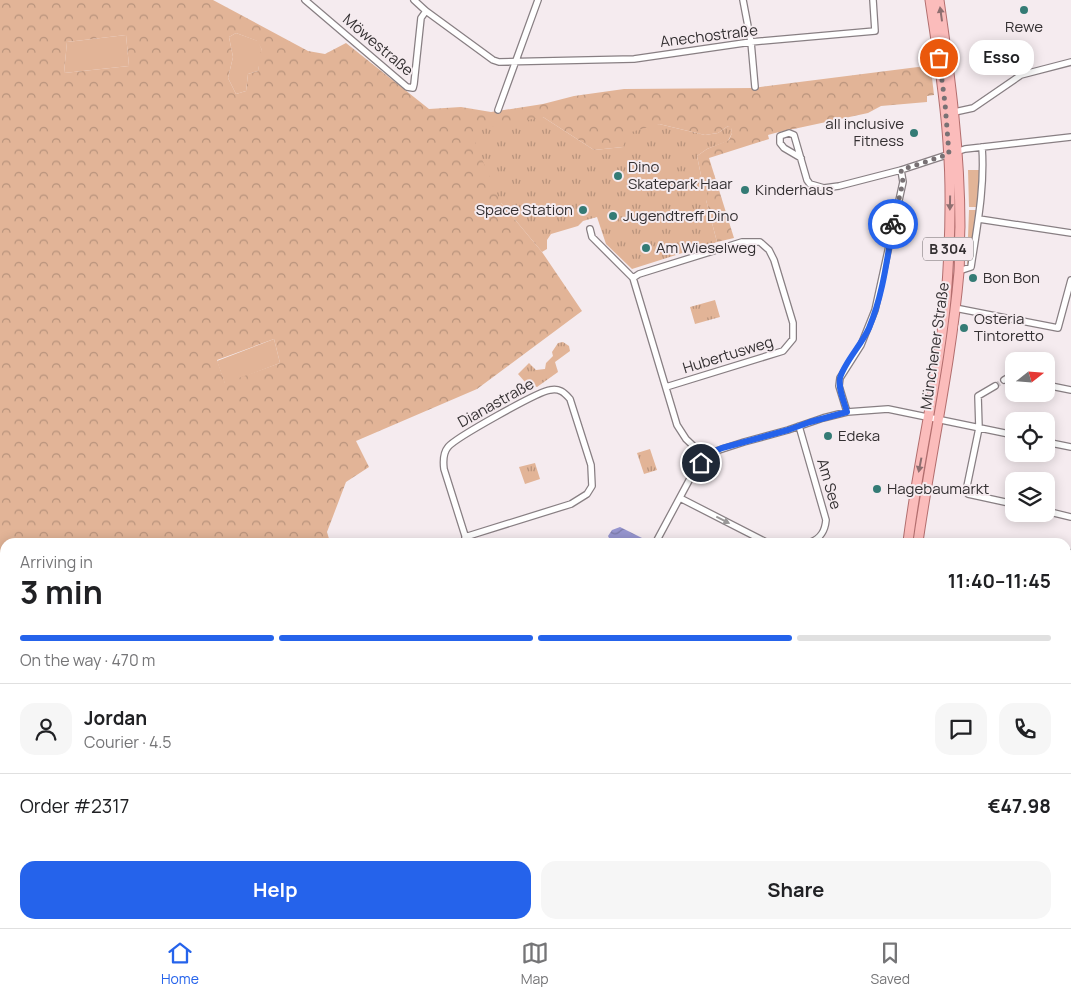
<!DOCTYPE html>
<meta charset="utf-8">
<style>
:root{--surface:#fff;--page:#f6f6f6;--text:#202124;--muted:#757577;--line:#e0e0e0;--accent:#2563eb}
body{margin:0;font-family:Manrope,sans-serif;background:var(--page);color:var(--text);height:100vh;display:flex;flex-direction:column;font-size:19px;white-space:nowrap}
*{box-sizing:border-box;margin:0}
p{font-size:16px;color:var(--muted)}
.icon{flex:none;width:28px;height:28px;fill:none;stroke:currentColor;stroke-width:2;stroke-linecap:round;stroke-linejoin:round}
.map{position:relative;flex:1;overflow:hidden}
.side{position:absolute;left:0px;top:538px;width:1071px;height:391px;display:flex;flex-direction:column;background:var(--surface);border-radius:15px 15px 0 0;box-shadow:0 2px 12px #0003}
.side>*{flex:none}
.needle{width:32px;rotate:73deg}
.controls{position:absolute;left:1005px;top:352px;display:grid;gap:10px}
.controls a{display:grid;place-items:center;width:50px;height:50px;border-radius:10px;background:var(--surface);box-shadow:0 2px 12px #0003;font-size:25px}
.pin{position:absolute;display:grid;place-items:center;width:42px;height:42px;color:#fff;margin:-21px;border:2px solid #fff;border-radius:50%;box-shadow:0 1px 5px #0007}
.courier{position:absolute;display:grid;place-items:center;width:50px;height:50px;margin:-25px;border:4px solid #2563eb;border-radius:50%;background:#fff;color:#222;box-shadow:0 1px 6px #0007}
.bubble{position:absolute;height:35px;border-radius:15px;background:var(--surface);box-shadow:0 2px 12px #0003;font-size:16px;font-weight:700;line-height:35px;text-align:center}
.overview em{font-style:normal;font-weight:700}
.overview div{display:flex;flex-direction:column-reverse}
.overview{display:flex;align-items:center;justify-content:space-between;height:85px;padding:0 20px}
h1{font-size:32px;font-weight:700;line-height:38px}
.bar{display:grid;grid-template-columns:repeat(4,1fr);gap:8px 5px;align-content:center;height:60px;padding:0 20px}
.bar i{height:6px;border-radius:4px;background:var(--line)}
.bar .active{background:var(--accent)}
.bar p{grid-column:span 4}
.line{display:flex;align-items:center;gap:12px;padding:0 20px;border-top:1px solid var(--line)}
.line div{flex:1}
.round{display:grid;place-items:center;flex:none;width:52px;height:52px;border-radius:15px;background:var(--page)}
.button{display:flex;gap:10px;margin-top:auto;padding:10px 20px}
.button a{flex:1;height:58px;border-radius:15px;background:var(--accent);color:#fff;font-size:20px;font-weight:700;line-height:58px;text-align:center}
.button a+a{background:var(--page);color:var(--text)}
.tabs{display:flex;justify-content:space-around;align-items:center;height:70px;border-top:1px solid var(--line);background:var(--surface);font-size:14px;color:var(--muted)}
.tabs a{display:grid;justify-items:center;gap:2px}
.tabs .active{color:var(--accent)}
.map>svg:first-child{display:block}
</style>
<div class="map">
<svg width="1071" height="928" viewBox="0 0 1071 928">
<defs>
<pattern id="forest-crowns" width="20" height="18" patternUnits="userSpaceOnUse" patternTransform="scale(1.25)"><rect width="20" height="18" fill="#e2b497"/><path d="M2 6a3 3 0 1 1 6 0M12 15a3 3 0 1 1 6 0" fill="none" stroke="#b8937c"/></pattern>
<pattern id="cemetery-stones" width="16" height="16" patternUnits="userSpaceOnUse" patternTransform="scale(1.25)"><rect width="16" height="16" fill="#e2b497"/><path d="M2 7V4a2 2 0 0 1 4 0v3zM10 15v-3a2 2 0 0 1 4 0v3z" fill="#b8937c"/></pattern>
<pattern id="park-tufts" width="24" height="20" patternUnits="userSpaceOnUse" patternTransform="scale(1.25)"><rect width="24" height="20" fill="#e2b497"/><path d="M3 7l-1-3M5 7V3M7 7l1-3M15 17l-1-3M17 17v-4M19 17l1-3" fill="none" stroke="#b8937c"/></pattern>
<pattern id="water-waves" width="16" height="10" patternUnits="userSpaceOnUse" patternTransform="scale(1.25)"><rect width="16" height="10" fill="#9695cf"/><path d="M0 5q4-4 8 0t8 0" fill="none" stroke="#7b7aa9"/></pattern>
</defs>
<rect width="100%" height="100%" fill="#f5ebef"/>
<!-- grass -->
<path fill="#e2b497" d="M236,33L258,41L262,50L258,71L248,74L246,91L236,94L228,78L233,57L229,37Z
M126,35L129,66L64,73L67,42Z
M968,170H981L978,207H969Z
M969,210H977L970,261L967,265Z
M274,339L280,363L225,384L217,361Z"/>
<!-- forest -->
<path fill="url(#forest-crowns)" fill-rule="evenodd" d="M0,0H213L308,51L325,54L346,43L429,109L461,107L491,112L543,104L574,96L624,89L753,88L918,67L931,69L934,95L927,96V102L881,106L868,113L775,133L768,135L769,139L709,158L734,238L717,242L706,200L697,156L707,149L729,140L732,133L731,128L728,126L718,133L705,135L659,124L623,147L594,150L543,117L501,203L542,252L582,311L477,389L356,441L369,467L346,482L327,532L330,542H5V690L0,687ZM236,33L257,41L262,50L256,60L259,64L258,71L248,74L246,91L236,94L228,78L233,57L229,37ZM126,35L129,66L64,73L67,42ZM274,339L280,363L225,383L217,360Z"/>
<!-- cemetery -->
<path fill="url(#cemetery-stones)" d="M312,924H497L492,928H309L308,927Z"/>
<!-- park -->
<path fill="url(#park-tufts)" d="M543,117L594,150L623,147L628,133L659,124L705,135L718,133L728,126L731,127L732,133L728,141L707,149L697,156L704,190L709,192L706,200L717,242L632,269L606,244L597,217L583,221L578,226L551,234L547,240V249L542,252L501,203L475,143L478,129Z
M715,300L720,317L695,324L690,307Z
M563,342L569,346L570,351L555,362L558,372L537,387L525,382L518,374L529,363L536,370L545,369L546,363L553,356L552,352L558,343Z
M650,449L657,470L644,474L637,453Z
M535,463L540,479L525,484L519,467Z"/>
<!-- water -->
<path fill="url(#water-waves)" d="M620,527L646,540L645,542H611L608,536L612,530Z"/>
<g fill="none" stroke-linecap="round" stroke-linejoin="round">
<!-- minor-tunnel -->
<path stroke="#cec6c9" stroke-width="5.5" stroke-dasharray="5.5 3" stroke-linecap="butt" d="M995,386L1004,380"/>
<defs>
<path id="minor" d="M305,0L407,87L413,88L414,84L421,18L426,11
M414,0L426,11L493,60L499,62L634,59L751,42L875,31L873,0
M743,0L751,42L755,87
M498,110L538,0
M950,113L973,108L1021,75L1071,62
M801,158L784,148L780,143V136L789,133L794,135L807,180L810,184L824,188L839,186L901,170L965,149L1071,137
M979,219L1071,233
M590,229L592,237L633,278L677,425L686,439L706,458
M959,271L971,267C977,227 985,187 982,147
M633,278L639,274L742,242H760L769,250L774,260L793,323V339L783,351L666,387
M955,308L1058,328L1071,280
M1004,380L1009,377L1014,378
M1046,385L1071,390
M995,386L978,396L979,428L966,491L968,494L1014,504
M847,412L839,386L840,378L861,345L875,310L903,182L901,170
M799,426L826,520C825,531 821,538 811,542
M1046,442L1071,447
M680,498L766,542
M1046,511L1071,517
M465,537L571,504L587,494L592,486L591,465L570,399C564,392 559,388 550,390C539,391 455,438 448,447C443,453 443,461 444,469L467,542
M656,542L693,473L706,458L713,452L744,442L788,430L823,418L847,412L888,409L1014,435
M1066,560L1071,553
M1066,638L1071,639
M1066,724H1071
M1066,784L1071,787
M1066,875H1071
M597,924L598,928
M724,924L726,928
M759,924L761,928
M862,924V928
M1014,924V928
M545,928L550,924
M746,928L751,924
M815,928L822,924"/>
<path id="primary" d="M908,542C918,461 938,381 946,299C950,247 952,195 948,143C945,95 937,48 930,0
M918,542C931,452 951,363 959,272C960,257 959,242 960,227C960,150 950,76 939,0
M919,924V928
M930,924V928"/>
</defs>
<!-- minor casing -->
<use href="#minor" stroke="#887f83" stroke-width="8"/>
<!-- primary casing -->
<use href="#primary" stroke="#b36e6e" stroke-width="11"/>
<!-- minor -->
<use href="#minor" stroke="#fff" stroke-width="5.5"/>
<!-- primary -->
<use href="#primary" stroke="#fbbcbb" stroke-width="9"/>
</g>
<!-- one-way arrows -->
<defs><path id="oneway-solid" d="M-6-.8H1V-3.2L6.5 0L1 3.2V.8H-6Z" transform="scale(1.25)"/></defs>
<g fill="#8e6f70">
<use href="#oneway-solid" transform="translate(941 14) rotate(-98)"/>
<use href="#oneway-solid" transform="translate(950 203) rotate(91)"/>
<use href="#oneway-solid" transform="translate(920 465) rotate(101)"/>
</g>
<use fill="#9a9898" href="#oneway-solid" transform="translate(723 520) rotate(27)"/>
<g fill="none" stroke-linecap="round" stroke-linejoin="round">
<!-- done -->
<path stroke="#787174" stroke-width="5" stroke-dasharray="0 9" d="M893,224L903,182L901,170L949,154L945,103L939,58"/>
<!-- route -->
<path stroke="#2563eb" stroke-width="6" d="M701,463L713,452L722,448L788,430L810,422L847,412C844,401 838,389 840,378C844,363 862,344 869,328C883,295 887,259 893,224"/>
</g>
<!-- markers -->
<g fill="#347b75" stroke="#f5ebef" stroke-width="2">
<circle cx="1024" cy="10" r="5"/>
<circle cx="914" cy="133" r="5"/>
<circle cx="618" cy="176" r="5"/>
<circle cx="745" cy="190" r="5"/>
<circle cx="583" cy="210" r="5"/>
<circle cx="613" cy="216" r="5"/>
<circle cx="646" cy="248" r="5"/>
<circle cx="973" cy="278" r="5"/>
<circle cx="964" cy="328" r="5"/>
<circle cx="828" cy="436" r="5"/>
<circle cx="877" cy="489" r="5"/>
</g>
<g text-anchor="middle" stroke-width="4" stroke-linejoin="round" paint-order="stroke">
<!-- shield labels -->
<rect fill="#f5ebef" stroke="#6e686b" stroke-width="1" x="923" y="237.5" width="50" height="23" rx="4"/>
<g font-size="14" font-weight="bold" fill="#343032">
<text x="948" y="254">B 304</text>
</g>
<!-- poi labels -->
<g font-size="15" fill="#343032" stroke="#f5ebef" text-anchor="start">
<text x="1024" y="32" text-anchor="middle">Rewe</text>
<text x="904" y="129" text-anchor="end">all inclusive<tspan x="904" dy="17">Fitness</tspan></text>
<text x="628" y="172">Dino<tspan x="628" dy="17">Skatepark Haar</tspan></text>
<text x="755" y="195">Kinderhaus</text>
<text x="573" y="215" text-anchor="end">Space Station</text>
<text x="623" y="221">Jugendtreff Dino</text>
<text x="656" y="253">Am Wieselweg</text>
<text x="983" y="283">Bon Bon</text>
<text x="974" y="324">Osteria<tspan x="974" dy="17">Tintoretto</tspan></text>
<text x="838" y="441">Edeka</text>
<text x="887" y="494">Hagebaumarkt</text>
</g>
<!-- street labels -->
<g font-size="15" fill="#343032" stroke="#f5ebef">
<text transform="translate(709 36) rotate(-7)" y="5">Anechostraße</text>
<text transform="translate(378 45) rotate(40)" y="5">Möwestraße</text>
<text transform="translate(935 346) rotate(-82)" y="5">Münchener Straße</text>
<text transform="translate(728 355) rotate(-17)" y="5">Hubertusweg</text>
<text transform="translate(496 403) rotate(-29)" y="5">Dianastraße</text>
<text transform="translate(829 484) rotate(74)" y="5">Am See</text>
</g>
</g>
</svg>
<div class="controls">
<a><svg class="needle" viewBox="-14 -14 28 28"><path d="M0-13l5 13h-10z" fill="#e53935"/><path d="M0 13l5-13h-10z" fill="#757577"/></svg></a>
<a><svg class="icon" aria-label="locate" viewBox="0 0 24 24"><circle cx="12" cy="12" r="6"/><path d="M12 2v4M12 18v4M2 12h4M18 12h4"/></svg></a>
<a><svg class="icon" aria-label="layers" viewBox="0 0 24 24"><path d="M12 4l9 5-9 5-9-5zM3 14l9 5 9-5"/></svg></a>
</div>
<div class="pin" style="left:939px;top:58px;background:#ea580c"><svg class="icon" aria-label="bag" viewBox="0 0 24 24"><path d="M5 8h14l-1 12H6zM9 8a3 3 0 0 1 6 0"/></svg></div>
<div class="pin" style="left:701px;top:463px;background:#1f2937"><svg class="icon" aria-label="home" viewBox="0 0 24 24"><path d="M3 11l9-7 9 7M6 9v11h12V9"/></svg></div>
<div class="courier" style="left:893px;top:224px"><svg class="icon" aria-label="bike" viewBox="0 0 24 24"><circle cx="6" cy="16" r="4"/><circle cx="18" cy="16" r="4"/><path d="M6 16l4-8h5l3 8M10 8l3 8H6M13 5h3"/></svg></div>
<div class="bubble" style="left:969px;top:40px;width:65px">Esso</div>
<section class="side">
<div class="overview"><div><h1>3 min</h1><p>Arriving in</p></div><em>11:40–11:45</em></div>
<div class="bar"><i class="active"></i><i class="active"></i><i class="active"></i><i></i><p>On the way · 470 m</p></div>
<div class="line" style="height:90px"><a class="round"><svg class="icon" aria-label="person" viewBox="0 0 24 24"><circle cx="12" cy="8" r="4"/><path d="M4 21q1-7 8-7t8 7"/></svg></a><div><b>Jordan</b><p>Courier · 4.5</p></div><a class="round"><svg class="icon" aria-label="chat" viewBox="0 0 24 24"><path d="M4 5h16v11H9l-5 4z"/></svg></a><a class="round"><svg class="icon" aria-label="phone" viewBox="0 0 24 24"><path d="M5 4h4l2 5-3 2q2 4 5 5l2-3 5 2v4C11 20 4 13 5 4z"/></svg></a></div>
<div class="line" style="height:65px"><div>Order #2317</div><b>€47.98</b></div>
<div class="button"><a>Help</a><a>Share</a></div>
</section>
</div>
<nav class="tabs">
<a class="active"><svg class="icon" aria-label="home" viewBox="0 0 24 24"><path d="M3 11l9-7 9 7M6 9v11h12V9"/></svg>Home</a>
<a><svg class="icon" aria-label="map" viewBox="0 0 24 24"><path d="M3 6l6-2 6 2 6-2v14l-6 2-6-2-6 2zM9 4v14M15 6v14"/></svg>Map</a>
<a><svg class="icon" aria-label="saved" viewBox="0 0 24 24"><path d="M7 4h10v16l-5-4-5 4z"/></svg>Saved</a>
</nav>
